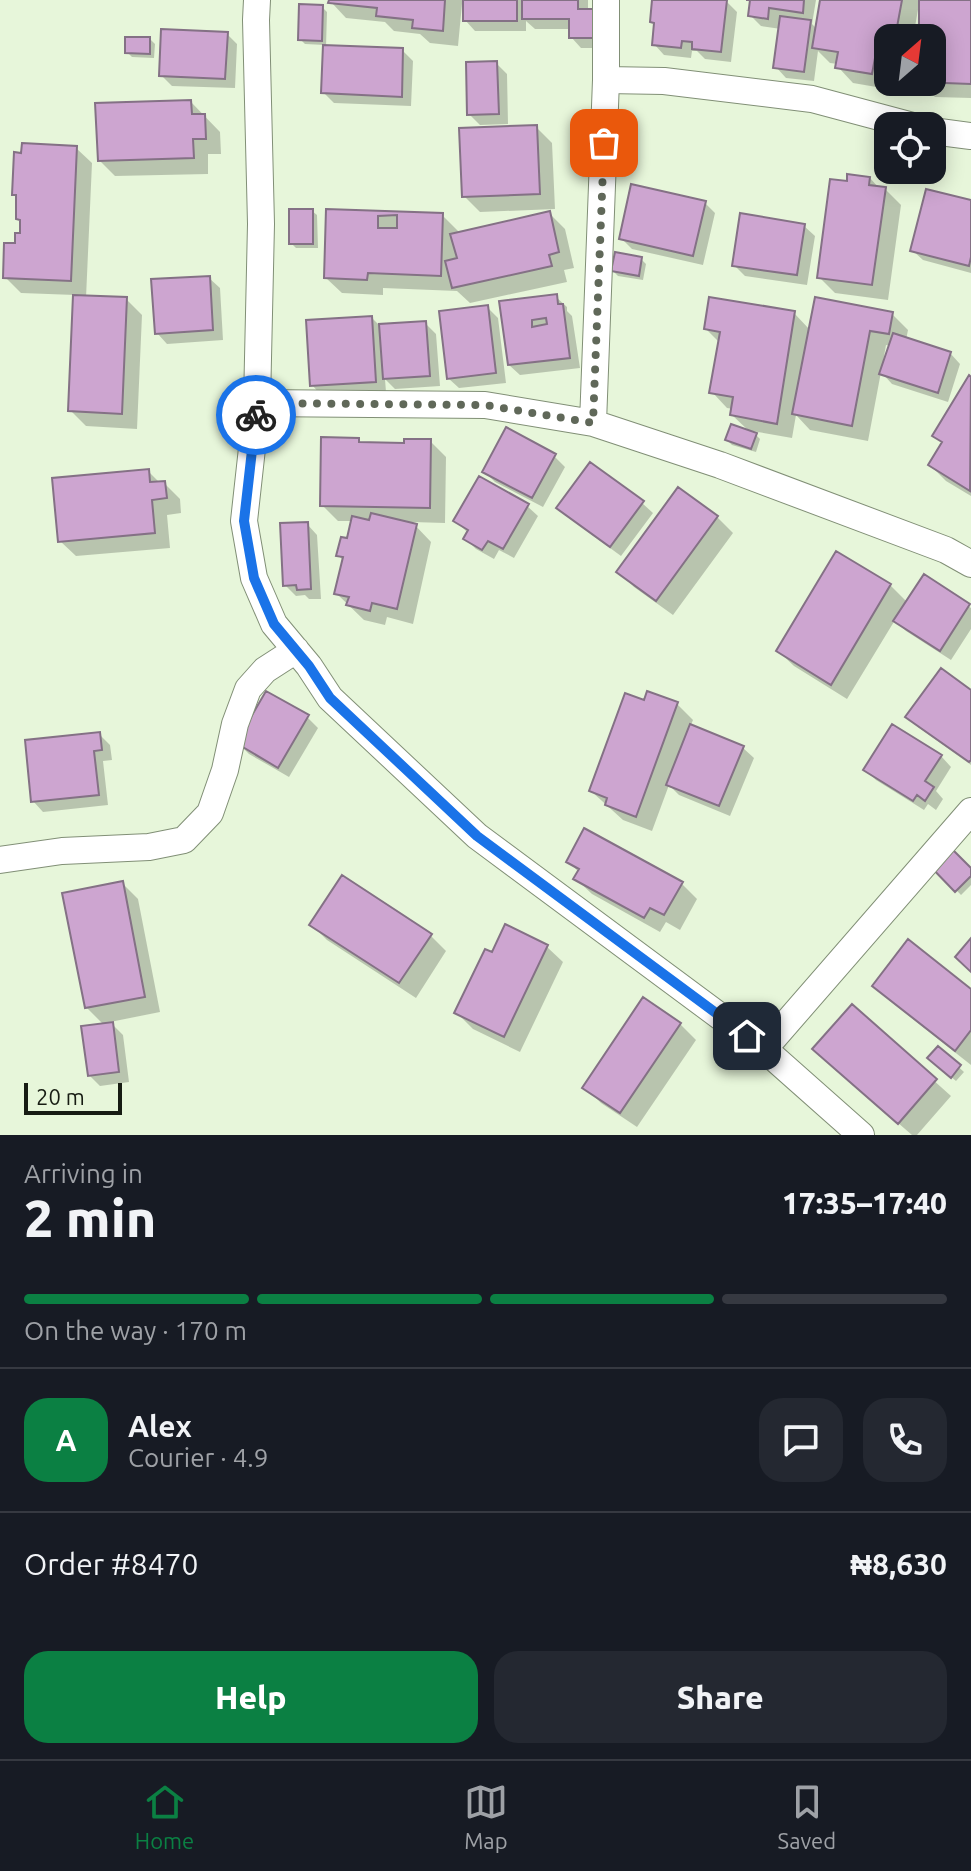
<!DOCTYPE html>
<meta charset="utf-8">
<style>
:root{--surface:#171b24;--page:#242831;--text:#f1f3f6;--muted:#9ea1a6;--line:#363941;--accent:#0b8043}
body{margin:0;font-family:Ubuntu,sans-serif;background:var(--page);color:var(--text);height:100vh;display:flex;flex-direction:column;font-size:30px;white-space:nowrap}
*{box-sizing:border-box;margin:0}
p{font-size:26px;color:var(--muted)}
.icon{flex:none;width:44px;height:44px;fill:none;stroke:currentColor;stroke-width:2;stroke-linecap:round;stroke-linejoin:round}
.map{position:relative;height:1135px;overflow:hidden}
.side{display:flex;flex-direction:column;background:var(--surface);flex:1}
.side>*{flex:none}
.needle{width:52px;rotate:28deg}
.tools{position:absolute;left:874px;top:24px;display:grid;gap:16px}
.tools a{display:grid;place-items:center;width:72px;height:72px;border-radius:16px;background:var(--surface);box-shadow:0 4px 20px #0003;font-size:40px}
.scale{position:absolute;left:24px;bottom:20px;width:98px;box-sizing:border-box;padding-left:8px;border:4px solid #171c13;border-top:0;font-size:22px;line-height:28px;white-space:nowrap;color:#171c13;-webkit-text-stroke:6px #e7f6da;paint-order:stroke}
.pin{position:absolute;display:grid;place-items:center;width:68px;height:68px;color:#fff;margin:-34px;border-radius:16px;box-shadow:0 4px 12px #0006}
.courier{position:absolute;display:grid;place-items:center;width:80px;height:80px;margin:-40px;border:6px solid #1a73e8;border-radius:50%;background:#fff;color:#222;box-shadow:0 2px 10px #0007}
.headline em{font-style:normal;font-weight:800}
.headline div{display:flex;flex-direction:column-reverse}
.headline{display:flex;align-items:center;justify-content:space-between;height:136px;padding:0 24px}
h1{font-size:52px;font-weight:800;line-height:60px}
.bar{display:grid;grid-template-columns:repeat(4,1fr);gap:12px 8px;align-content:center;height:96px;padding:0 24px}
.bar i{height:10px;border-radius:6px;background:var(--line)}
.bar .current{background:var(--accent)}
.bar p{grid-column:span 4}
.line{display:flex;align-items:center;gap:20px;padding:0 24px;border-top:2px solid var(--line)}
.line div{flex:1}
.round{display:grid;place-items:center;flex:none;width:84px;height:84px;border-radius:24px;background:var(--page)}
.cta{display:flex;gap:16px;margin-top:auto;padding:16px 24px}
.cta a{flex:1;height:92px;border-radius:24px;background:var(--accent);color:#fff;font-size:32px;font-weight:800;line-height:92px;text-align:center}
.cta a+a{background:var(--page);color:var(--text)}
.dock{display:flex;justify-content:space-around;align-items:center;height:112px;border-top:2px solid var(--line);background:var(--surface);font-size:22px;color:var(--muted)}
.dock a{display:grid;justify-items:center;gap:4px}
.dock .current{color:var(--accent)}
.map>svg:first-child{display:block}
</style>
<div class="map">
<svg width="971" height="1135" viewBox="0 0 971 1135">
<rect width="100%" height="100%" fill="#e7f6da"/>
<!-- shadow -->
<path fill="#0003" fill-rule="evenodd" d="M331,0H588V11L602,48H581L571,37V29H535L526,21V31H475L465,20V4H462L458,46L430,43L420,34L394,31L385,22L346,18L331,2Z
M654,0L726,1L737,12L731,62L705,59L697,51H692L691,58L664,55L654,44L655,25L652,21Z
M748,0H816L812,24L817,29L822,0H971V98L935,97L920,82H932V38H921V5L919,4L913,38H888V89L853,83L838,67V64L830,63L818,51L814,81L786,78L776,67L781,29L761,26L750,15L751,3Z
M322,7L327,12L326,47L402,50L413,61L411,106L334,103L323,92L325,45L305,44L300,39Z
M227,34L237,44L235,88L172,86L161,75Z
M150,39L155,44L154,58L132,57L127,52Z
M496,63L507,74L508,124L480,125L469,114Z
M191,102L220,132L221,154H208V174L115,176L99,160Z
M536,127L552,143L555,209L480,212L464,196Z
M76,148L92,163L86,298L126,299L142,315L137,429L86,426L70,410L75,295L21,293L5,277L22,236V223L18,218V198L14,194Z
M870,178L879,188L885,189L901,205L888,300L835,293L819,277L849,184Z
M705,203L715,213L703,265L632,249L621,238Z
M971,203V273L923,260L912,250Z
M312,211L317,215L318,248H296L291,243Z
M328,211L442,215L458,231V234L550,214L565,229L574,268L564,270L567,282L470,303L457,291L383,288V295L342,293L326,278Z
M804,226L815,236L807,285L745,276L734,265Z
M641,259L646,264L643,280L618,276L613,271Z
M209,278L220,288L223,340L167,344L157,333Z
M556,297L567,307V311L572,316L580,368L520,375L509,365L502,303Z
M488,308L498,318L506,383L459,388L448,378Z
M794,313L810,330L892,314L908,330L906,340L950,353L960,364L948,402L892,384L881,372L868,441L810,430L796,415L792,438L752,431L760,439L756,452L732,445L727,440L750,432L732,415L733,409L727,408L712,392L720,343L706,329ZM886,345L891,346L885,363L883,362Z
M372,318L380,326L425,323L436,334L440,386L395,389L385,379L386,392L322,396L312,385Z
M969,378L971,379V496L946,481L930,465L943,444L934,436Z
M358,440L363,444L406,445L430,441L446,457L445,523L412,522L431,542L413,624L387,617L385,625L364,620L336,593L344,561L338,555L348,540L353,521H338L322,505Z
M554,456L565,467L543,507L495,482L484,471Z
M148,471L160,483H164L180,499L181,513L167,515L170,548L76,556L60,541Z
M678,490L717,517L733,533L673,615L634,587L619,571Z
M642,503L653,513L621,556L569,518L558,508Z
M527,506L538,516L514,558L499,550L494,559L476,549L465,538L468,533L456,521Z
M307,524L317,535L321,599H309L305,595L296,596L285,585Z
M924,577L971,608V629L951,660L906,631L895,620L847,699L794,666L778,651L890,585L907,602Z
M971,692V765L918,727L908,717Z
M645,703L677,704L693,720L690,727L743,748L754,758L730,816L679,795L669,785L652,831L623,820L591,791Z
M307,717L318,728L289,777L249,754L238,743Z
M99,734L110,745L112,760L103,761L108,805L43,812L33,801Z
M941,756L951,767L936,791L943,799L936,810L928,804L924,810L876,780L866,770Z
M568,862L681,883L697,899L680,930L666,922L660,932L592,894L576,879L579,872Z
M931,864L971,871V885L961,895Z
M122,883L138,899L160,1012L110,1022L123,1035L129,1082L100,1086L90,1076L104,1025L86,1007Z
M312,925L430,935L446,951L416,998L327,940Z
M547,947L563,962L520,1052L473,1029L457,1013L493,955Z
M874,986L971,991V1065L890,1001Z
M852,1007L951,1096L917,1135H912L831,1065Z
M680,1024L696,1040L637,1127L601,1103L585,1087Z
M938,1048L964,1072L956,1081L934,1062Z"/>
<!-- building -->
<path fill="#cda5d0" stroke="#847185" stroke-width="2" fill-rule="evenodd" d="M329,0H445L443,31L412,28L413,20L376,16L377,8L328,3Z
M463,0H517V21H463Z
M522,0H578V9H593V38H569V19H522Z
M652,0H727L721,52L692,49V42L682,41L681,48L652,45L654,23L650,22Z
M746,0H804L803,13L769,8L768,19L748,16L750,0Z
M820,0H902L895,38H888V61L875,58L872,74L835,68L838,52L812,48Z
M919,0H971V84L918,82H932V38H919Z
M299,4L323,5L322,41L298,40Z
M780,16L811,20L804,72L773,68Z
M161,29L228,32L225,79L159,76Z
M125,37H150V54L125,53Z
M323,45L403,48L402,97L321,93Z
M497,61L499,114L467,115L466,62Z
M191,100L192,114H205L206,139H193L194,158L98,161L95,103Z
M537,125L540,194L462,197L459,128Z
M22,143L77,146L71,281L3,278L4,243H15V233H20V220L16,219V195H12L14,152L21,153Z
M847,174L870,177L869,185L886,187L872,285L817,278L830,179L847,181Z
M631,184L706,201L693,256L619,239Z
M926,189L971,200V257L969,266L910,251Z
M289,209H313V244H289Z
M326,209L443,213L441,276L368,273L367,280L324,278ZM397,215V228H378V216Z
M550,211L559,252L549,255L552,266L452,288L445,261L457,258L450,234Z
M740,213L805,224L797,275L732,266Z
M615,252L642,257L639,276L611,271Z
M210,276L213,330L155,334L151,279Z
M557,294L558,304H563L570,358L508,365L499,301ZM546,318L547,324L532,327V320Z
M73,295L127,297L122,414L68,411Z
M709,297L795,311L777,424L730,415L733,397L709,393L720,332L704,329Z
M815,297L893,312L889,334L870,331L852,426L792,414Z
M488,305L496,373L447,379L439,311Z
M372,316L376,382L310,386L306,320Z
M426,321L430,376L383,379L379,324Z
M893,333L951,352L938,393L879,374Z
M969,375L971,377L970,491L928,465L942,442L932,436Z
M731,424L757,433L751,449L725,440Z
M506,427L556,454L532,498L482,472Z
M321,437L359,438V442L404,443V439H431L430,508L320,506Z
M590,462L644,501L610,547L556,508Z
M149,469L150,482L165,481L167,498L152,500L155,533L58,542L52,478Z
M479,476L529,504L503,549L488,541L482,550L463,539L468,530L453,521Z
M678,487L718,516L656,601L616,572Z
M371,513L417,524L397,609L372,603L370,611L346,605L349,597L334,594L343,557L336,556L341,537L347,538L352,516L369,520Z
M308,522L311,589L297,590L296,585L283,586L280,523Z
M836,551L891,584L831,685L776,651Z
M924,574L970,604L940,651L893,621Z
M941,668L971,690V760L969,762L905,717Z
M266,691L309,715L278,768L236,743Z
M647,691L678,702L636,817L605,805L607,798L589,791L625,693L644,700Z
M690,724L744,746L719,806L666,785Z
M892,724L942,755L925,781L934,787L925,801L917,795L913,801L863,770Z
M100,732L102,750L94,751L99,795L31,802L25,740Z
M584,828L683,882L664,915L650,908L644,918L573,879L579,869L566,862Z
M948,845L971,868V876L955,892L928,864Z
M342,875L432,934L399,983L309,925Z
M123,881L145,997L85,1008L62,893Z
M505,924L548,945L504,1037L454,1013L485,949L492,952Z
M971,938V972L955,957Z
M908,939L971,989V1030L955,1051L872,986Z
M643,997L681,1023L620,1113L582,1088Z
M852,1004L937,1079L898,1124L812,1049Z
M113,1022L119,1072L88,1076L81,1026Z
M938,1046L961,1065L951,1078L927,1058Z"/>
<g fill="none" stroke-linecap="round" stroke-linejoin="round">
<defs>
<path id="street" d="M257,0L256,20L261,224L257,403L244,521L254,578L274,624L309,666L330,698L477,836L764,1049L861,1135
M606,80L664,81L812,99L913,126
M932,131L971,136
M257,403L485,405L593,423L720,465L946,550L971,564
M593,423L606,80V0
M0,860L62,851L149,847L184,840L210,813L225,770L235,724L248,689L265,670L296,650
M764,1049L971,811"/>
</defs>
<!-- street casing -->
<use href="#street" stroke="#818f76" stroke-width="28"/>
<!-- street -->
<use href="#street" stroke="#fff" stroke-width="26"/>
</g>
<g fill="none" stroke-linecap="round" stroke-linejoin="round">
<!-- done -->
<path stroke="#606859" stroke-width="8" stroke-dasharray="0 14.4" d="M256,415L257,403L485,405L593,423L604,143"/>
<!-- route -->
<path stroke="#1a73e8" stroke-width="10" d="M256,415L244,521L254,578L274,624L309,666L330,698L477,836L747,1036"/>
</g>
</svg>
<div class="tools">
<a><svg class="needle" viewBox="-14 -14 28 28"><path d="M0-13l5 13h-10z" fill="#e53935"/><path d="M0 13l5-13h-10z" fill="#9ea1a6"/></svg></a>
<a><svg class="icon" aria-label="locate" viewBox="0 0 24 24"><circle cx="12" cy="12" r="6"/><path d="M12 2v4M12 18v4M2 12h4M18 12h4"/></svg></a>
</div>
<div class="scale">20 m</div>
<div class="pin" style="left:604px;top:143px;background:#ea580c"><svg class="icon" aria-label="bag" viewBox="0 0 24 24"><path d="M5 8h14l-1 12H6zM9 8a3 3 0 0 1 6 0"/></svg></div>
<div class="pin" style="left:747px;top:1036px;background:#1f2937"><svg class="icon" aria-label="home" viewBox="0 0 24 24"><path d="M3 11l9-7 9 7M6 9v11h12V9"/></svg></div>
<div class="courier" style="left:256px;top:415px"><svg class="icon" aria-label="bike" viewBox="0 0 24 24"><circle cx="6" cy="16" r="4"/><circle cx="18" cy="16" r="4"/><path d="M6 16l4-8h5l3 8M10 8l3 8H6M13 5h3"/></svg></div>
</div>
<section class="side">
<div class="headline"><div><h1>2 min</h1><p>Arriving in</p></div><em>17:35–17:40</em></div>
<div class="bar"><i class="current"></i><i class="current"></i><i class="current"></i><i></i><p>On the way · 170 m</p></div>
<div class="line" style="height:144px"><b class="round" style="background:var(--accent);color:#fff">A</b><div><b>Alex</b><p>Courier · 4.9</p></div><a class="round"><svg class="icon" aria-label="chat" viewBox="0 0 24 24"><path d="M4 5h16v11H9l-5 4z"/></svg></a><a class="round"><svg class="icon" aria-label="phone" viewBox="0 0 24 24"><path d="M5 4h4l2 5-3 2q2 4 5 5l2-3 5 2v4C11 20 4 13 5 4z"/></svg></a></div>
<div class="line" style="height:104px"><div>Order #8470</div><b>₦8,630</b></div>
<div class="cta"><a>Help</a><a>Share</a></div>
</section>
<nav class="dock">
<a class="current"><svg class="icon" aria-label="home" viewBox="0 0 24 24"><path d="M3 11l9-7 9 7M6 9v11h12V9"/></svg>Home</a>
<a><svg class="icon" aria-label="map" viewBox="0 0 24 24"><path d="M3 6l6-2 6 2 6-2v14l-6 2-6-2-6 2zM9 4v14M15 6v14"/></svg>Map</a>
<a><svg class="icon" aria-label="saved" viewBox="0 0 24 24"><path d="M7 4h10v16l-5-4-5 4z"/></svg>Saved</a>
</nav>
